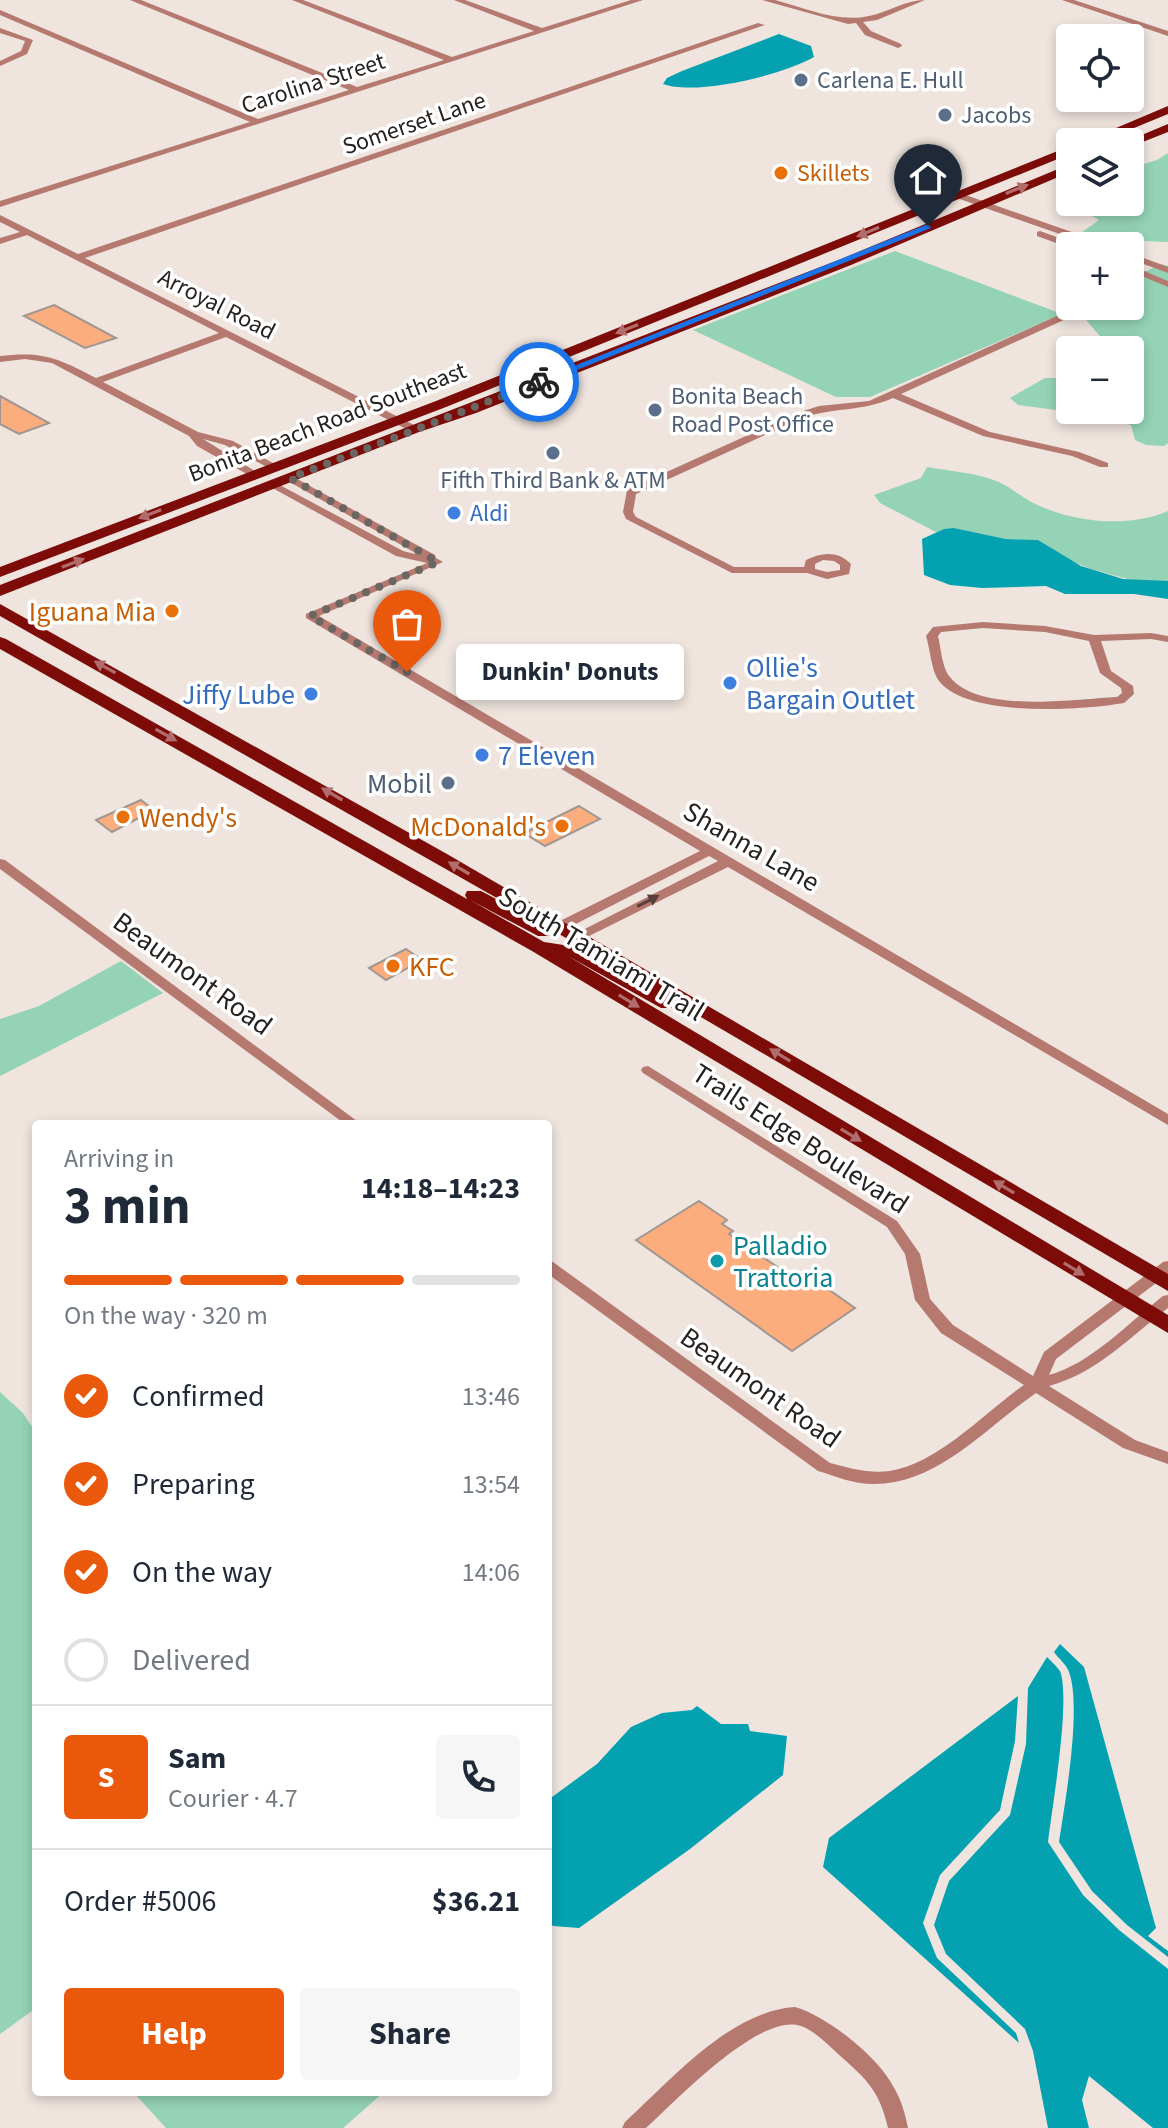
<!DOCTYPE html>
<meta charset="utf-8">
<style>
:root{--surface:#fff;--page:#f6f6f7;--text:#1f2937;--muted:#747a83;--line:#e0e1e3;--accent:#ea580c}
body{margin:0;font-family:"Source Sans 3",sans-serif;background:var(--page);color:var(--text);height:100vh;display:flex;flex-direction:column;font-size:30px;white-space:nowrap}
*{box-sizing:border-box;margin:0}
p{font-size:26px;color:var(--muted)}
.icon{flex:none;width:44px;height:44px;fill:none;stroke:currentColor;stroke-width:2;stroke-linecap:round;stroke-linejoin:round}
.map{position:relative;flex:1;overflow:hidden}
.sheet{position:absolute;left:32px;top:1120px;width:520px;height:976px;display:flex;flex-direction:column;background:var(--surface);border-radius:8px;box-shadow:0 4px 12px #0003}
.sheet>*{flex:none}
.buttons{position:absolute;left:1056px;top:24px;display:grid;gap:16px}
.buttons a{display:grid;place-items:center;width:88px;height:88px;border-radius:8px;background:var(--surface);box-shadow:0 4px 12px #0003;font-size:40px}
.pin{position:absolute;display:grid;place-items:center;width:68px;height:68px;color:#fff;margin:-82px -34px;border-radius:50% 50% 50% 0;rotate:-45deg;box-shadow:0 0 8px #0007}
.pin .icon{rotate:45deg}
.courier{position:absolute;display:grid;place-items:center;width:80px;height:80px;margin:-40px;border:6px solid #1a73e8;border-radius:50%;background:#fff;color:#222;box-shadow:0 2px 10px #0007}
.bubble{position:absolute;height:56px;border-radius:8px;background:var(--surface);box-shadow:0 4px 12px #0003;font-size:26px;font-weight:700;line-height:56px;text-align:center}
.head em{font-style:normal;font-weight:700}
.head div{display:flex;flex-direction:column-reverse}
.head{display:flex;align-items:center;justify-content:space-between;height:136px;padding:0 32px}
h1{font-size:52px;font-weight:700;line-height:60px}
.bar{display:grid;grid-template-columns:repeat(4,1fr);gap:12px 8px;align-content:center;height:96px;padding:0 32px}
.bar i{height:10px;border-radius:6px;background:var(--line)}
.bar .active{background:var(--accent)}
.bar p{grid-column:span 4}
.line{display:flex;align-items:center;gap:20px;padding:0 32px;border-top:2px solid var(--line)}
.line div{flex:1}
.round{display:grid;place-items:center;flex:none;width:84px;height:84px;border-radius:8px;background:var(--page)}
ol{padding:0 32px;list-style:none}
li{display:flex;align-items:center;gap:24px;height:88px}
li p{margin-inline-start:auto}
li .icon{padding:8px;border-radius:50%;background:var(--accent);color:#fff;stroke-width:4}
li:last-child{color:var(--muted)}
li i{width:44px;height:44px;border:4px solid var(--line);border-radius:50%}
.cta{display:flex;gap:16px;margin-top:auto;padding:16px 32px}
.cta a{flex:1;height:92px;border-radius:8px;background:var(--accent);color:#fff;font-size:32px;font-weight:700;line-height:92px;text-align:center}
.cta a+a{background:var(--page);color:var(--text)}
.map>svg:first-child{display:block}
</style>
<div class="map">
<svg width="1168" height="2128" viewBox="0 0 1168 2128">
<rect width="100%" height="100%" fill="#efe4de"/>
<!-- green -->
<path fill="#94d3b6" d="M1168,153V242L1099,239L1081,233L1099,220L1070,204L1069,200L1070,199V202H1130V168L1157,160Z
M895,251L1062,314L870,397H836L693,330Z
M1161,264L1168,266V443L1164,446L1146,445L1135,440L1131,425L1072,412L1018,405L1010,398L1045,378H1070V410H1130V350C1108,350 1092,328 1080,311L1083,306H1130V279Z
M927,467C950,471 978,473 999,482C1010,487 1020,496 1031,502C1071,522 1126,529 1168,511V581H1135L1091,569L1064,558L1038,540L1006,539L954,528L936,532L880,503L874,495L921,478Z
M121,961L163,993L0,1076V1019L39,1006Z
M0,1392L23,1413L36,1433V2008L0,2034Z
M133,2092H384L343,2128H166Z"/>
<!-- water -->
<path fill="#04a1b1" d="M779,34L811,46L814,57C783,75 696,96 663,84L667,78L682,71Z
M954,528L1006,539L1038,540L1081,566L1123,579L1168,581V599L1134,594H1065L1046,586L982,588L950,585L924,575L922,539L944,529Z
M1060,1644L1084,1667L1156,1928L1148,1936L1168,1951V1957L1127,1925L1092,1891L1059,1842C1065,1803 1082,1707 1069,1672C1067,1665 1058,1658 1054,1652Z
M1047,1657C1051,1661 1057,1667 1060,1671C1071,1699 1052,1808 1048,1842L1083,1895L1119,1930L1168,1969V2128H1153L1089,2076L1082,2100L1089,2128H1048L1033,2051L1025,2029L946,1954L934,1925L949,1881L1010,1815L1026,1744L1028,1688Z
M1018,1696L1015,1741L1000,1810L940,1875L923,1923L937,1958L1016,2033L1019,2043L823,1867L829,1838Z
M697,1706L721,1724H748L750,1731L787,1736L783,1775L690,1849L579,1928L553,1926L548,1921V1800L597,1764L631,1727L662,1713L692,1710Z"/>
<!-- building -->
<path fill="#fbad7e" stroke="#a19792" stroke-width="2" d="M54,305L116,338L85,348L24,316Z
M0,396L49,423L19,434L0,424Z
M141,800L154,810L112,832L96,820Z
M579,806L600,819L545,846L524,833Z
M406,949L422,960L386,980L369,968Z
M699,1201L727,1220L722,1224L733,1231L729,1234L804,1285L809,1282L817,1288L822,1285L855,1308L792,1351L636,1240Z"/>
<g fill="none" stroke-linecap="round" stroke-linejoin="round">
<!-- street -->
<path fill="#b57970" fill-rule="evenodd" d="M130,0H141L357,87L444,60L292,0H303L452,57L534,31L454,0H465L542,28L631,0H643L0,207V201L250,122L0,15V10L258,119L349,90Z
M762,0H775C805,8 838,23 869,16C889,12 905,0 925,0L877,20L863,22L871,31L901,44L902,46L898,48L865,35L856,23L848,24Z
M1062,0H1074L1168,31V36Z
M758,23L765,25L85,258L418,427V431H410L226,337L103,382L198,432L233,441L280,467L275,470L271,469L225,445L203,439L258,473L259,475L254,478L197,446L189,436L52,363L25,359L0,362V356C43,351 58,358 96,378L219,333L27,235L0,244V238L20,232L0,222V215L78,254Z
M0,28L33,40L27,54L0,66V61L21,51L25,41L0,33Z
M957,192L1106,244L1108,246H1094L954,197L953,195Z
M1040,231L1076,244L1078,246H1070V248L1037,236V232Z
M1130,253L1168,267V273L1130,259Z
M1130,265L1168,281V287L1130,271Z
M1070,300V306H1073L1066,319L901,394L990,432L1079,452L1108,463V467H1100L1072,456L983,436L893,398C861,412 834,407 802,418L636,494L633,512L636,517L734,567H804L806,560C823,552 838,551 851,564L849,574L827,579L807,573H732L626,519L623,512L627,490L794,414L819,406L869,401L1059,315L1067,301ZM823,560L834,561L840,565V570L827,572L815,569V564Z
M290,475L435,555L436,558L443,562L319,616L1168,1114V1125L728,867L583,939H573L571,936L718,861L709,856L566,929H556L554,926L556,923L700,851L306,618V614L427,563L396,556L267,485L272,482L276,483L403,551L419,555L286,480V476Z
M983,622L1045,626L1094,635L1151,633L1168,636V642L1151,639L1101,641L1111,671L1133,686L1134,694L1124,703C1084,710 962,719 937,678C931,667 930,649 926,636L933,627ZM983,628L1045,632L1089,641L1100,673L1121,688L1122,693L1117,697C1075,699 979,714 950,677C942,668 941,648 938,636L941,632Z
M0,859L5,860L361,1124H345L0,869Z
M648,1066L897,1221L920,1254L930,1299L953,1325L1033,1376L1044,1352L1163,1262L1168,1261V1274L1056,1359L1049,1375C1092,1363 1128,1323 1163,1296L1168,1295V1308C1130,1337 1097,1373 1049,1386L1135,1440L1168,1452V1464L1123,1448L1036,1393C982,1430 932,1492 860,1483C846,1481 832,1475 818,1471L548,1274V1261L553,1262L830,1463C849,1468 869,1474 890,1471C939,1463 984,1413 1024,1385L941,1333L915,1300L905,1254L887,1227L643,1073L641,1070L643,1067Z
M795,2007C827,2016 878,2057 893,2086C901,2099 905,2113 908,2128H888C879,2089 866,2079 837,2053C826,2043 812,2028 797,2025C754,2018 677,2100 646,2128H622L625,2122C671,2080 730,2011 795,2007Z"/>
<!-- primary -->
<path fill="#7d0c09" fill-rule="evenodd" d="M1168,106V114L1100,142H1083Z
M1168,124V132L1130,147V142H1125Z
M1070,146V154L446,407L0,577V567L436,401Z
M1070,164V172L851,265L476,413L419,432L0,596V585L841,259Z
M0,604L447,854L1168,1274V1291L677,1003L675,1008H661L568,956L1168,1315V1333L532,951L0,649V637L6,639L467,899L465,895L467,891H481L525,914L0,616ZM470,900L538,936H552L554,931L583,948L544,942Z"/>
</g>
<!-- one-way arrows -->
<defs><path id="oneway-solid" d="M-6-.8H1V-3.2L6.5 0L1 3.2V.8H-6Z" transform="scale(2)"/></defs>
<g fill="#b16d6b">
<use href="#oneway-solid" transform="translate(1017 189) rotate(-22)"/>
<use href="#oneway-solid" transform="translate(868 232) rotate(157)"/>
<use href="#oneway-solid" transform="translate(627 329) rotate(158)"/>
<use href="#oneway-solid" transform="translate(150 514) rotate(159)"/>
<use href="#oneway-solid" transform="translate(73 563) rotate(-21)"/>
<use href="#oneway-solid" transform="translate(105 667) rotate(-151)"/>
<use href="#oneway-solid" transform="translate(166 735) rotate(29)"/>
<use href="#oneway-solid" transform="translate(332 794) rotate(-150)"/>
<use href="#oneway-solid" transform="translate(459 868) rotate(-150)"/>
<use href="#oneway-solid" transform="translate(629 1001) rotate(31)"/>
<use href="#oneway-solid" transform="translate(780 1055) rotate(-149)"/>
<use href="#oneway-solid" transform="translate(851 1135) rotate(31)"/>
<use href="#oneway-solid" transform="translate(1004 1187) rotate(-149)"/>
<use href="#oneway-solid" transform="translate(1074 1269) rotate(31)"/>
</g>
<use fill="#58403c" href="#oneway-solid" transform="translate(648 901) rotate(-27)"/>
<!-- route -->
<path fill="#1a73e8" d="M928,224L931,228L542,384L534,382Z"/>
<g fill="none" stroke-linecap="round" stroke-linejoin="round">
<!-- done -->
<path stroke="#6c6662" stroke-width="8" stroke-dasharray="0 14.4" d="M407,672L310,616L438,562L290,478L539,382"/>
</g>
<!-- markers -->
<g fill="#5c6f8a" stroke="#fff" stroke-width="3">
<circle cx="801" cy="80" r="8"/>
<circle cx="945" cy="115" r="8"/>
<circle cx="655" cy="410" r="8"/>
<circle cx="553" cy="453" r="8"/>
<circle cx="448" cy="783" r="8"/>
</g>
<g fill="#e8710a" stroke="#fff" stroke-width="3">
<circle cx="781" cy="173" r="8"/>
<circle cx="172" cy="611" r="8"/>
<circle cx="123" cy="817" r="8"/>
<circle cx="562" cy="826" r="8"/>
<circle cx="393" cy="966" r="8"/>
</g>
<g fill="#3f7fe0" stroke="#fff" stroke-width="3">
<circle cx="454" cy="513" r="8"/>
<circle cx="730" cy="683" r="8"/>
<circle cx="311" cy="694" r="8"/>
<circle cx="482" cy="755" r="8"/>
</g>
<circle fill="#0f9aa8" stroke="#fff" stroke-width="3" cx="717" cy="1261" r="8"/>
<g text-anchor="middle" stroke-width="7" stroke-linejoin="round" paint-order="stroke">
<!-- far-service labels -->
<g font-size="24" fill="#4e5e75" stroke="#fff" text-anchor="start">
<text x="817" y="88">Carlena E. Hull</text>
<text x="961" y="123">Jacobs</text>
<text x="671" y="404">Bonita Beach<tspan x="671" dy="28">Road Post Office</tspan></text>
<text x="553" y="488" text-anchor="middle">Fifth Third Bank &amp; ATM</text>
</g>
<!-- far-street labels -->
<g font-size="24" fill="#262220" stroke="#fff">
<text transform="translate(313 83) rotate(-18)" y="8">Carolina Street</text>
<text transform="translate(414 123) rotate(-19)" y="8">Somerset Lane</text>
<text transform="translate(217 304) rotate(27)" y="8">Arroyal Road</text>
<text transform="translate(327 422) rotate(-21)" y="8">Bonita Beach Road Southeast</text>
</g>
<!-- far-food labels -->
<g font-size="24" fill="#c56008" stroke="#fff" text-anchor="start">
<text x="797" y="181">Skillets</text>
</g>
<!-- far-shop labels -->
<g font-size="24" fill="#366cbe" stroke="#fff" text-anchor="start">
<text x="470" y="521">Aldi</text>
</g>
<!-- food labels -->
<g font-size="28" fill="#c56008" stroke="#fff" text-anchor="end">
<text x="156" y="621">Iguana Mia</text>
<text x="139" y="827" text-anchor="start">Wendy's</text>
<text x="546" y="836">McDonald's</text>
<text x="409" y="976" text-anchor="start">KFC</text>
</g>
<!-- shop labels -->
<g font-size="28" fill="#366cbe" stroke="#fff" text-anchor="start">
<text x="746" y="677">Ollie's<tspan x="746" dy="32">Bargain Outlet</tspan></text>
<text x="295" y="704" text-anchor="end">Jiffy Lube</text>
<text x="498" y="765">7 Eleven</text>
</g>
<!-- service labels -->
<g font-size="28" fill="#4e5e75" stroke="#fff" text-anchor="end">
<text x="432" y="793">Mobil</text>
</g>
<!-- street labels -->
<g font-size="28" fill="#262220" stroke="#fff">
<text transform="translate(752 846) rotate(30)" y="10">Shanna Lane</text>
<text transform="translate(602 953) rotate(31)" y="10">South Tamiami Trail</text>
<text transform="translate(193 973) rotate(36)" y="10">Beaumont Road</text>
<text transform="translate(801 1138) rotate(33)" y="10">Trails Edge Boulevard</text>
<text transform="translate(761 1387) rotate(35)" y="10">Beaumont Road</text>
</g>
<!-- culture labels -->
<g font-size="28" fill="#0d838f" stroke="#fff" text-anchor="start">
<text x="733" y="1255">Palladio<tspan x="733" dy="32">Trattoria</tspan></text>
</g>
</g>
</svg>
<div class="buttons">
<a><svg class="icon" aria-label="locate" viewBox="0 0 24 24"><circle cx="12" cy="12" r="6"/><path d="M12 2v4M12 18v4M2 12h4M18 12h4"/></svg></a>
<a><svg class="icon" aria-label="layers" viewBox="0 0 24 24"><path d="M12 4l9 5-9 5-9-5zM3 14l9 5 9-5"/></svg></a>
<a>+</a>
<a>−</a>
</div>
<div class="pin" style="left:407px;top:672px;background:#ea580c"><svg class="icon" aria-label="bag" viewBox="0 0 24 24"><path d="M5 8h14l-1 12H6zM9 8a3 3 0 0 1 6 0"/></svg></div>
<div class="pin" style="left:928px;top:226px;background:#1f2937"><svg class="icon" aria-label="home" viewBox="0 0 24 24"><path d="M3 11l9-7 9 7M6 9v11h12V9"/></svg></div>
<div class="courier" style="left:539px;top:382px"><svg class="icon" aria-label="bike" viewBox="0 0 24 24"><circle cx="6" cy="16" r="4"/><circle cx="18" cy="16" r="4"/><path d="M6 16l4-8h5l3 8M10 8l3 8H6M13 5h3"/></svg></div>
<div class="bubble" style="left:456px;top:644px;width:228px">Dunkin' Donuts</div>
<section class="sheet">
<div class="head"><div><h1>3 min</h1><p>Arriving in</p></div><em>14:18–14:23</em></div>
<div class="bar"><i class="active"></i><i class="active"></i><i class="active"></i><i></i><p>On the way · 320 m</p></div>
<ol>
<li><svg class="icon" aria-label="check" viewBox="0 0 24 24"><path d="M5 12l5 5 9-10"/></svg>Confirmed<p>13:46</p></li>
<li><svg class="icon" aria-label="check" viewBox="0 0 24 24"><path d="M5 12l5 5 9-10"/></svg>Preparing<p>13:54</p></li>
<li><svg class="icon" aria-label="check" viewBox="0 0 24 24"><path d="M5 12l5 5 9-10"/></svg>On the way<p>14:06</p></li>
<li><i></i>Delivered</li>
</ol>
<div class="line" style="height:144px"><b class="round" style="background:var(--accent);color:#fff">S</b><div><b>Sam</b><p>Courier · 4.7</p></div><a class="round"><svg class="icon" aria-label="phone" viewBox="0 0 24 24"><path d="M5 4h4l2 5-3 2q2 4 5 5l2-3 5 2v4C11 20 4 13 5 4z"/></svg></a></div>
<div class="line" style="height:104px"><div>Order #5006</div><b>$36.21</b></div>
<div class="cta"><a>Help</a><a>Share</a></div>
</section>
</div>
